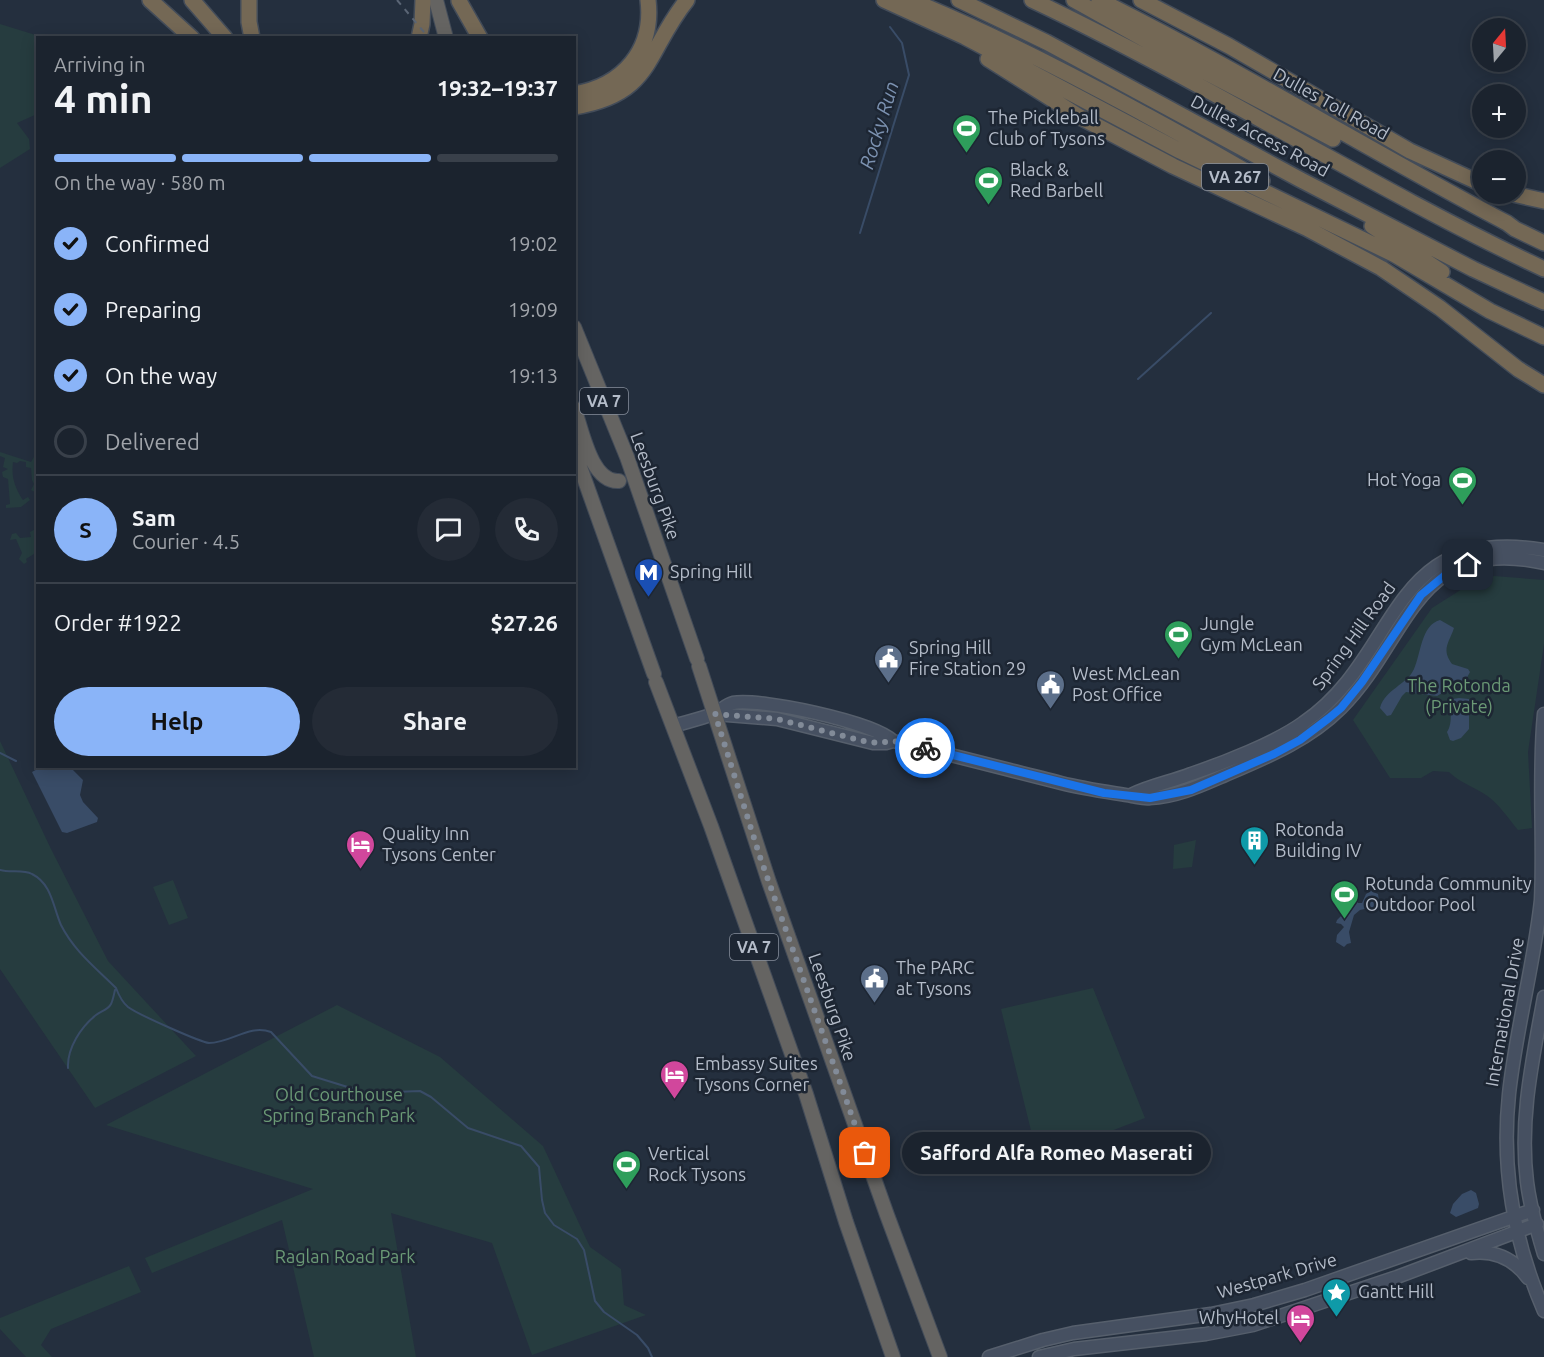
<!DOCTYPE html>
<meta charset="utf-8">
<style>
:root{--surface:#1b232e;--page:#242b36;--text:#f1f3f6;--muted:#a0a4aa;--line:#39404a;--accent:#8ab4f8}
body{margin:0;font-family:Ubuntu,sans-serif;background:var(--page);color:var(--text);height:100vh;display:flex;flex-direction:column;font-size:22px;white-space:nowrap}
*{box-sizing:border-box;margin:0}
p{font-size:20px;color:var(--muted)}
.icon{flex:none;width:33px;height:33px;fill:none;stroke:currentColor;stroke-width:2;stroke-linecap:round;stroke-linejoin:round}
.map{position:relative;flex:1;overflow:hidden}
.drawer{position:absolute;left:36px;top:36px;width:540px;height:732px;display:flex;flex-direction:column;background:var(--surface);border-radius:0px;box-shadow:0 3px 15px #0003,0 0 0 2px var(--line)}
.drawer>*{flex:none}
.needle{width:39px;rotate:18deg}
.buttons{position:absolute;left:1472px;top:18px;display:grid;gap:12px}
.buttons a{display:grid;place-items:center;width:54px;height:54px;border-radius:50%;background:var(--surface);box-shadow:0 3px 15px #0003,0 0 0 2px var(--line);font-size:30px}
.pin{position:absolute;display:grid;place-items:center;width:51px;height:51px;color:#fff;margin:-26px;border-radius:12px;box-shadow:0 3px 9px #0006}
.courier{position:absolute;display:grid;place-items:center;width:60px;height:60px;margin:-30px;border:4px solid #1a73e8;border-radius:50%;background:#fff;color:#222;box-shadow:0 2px 8px #0007}
.bubble{position:absolute;height:42px;border-radius:21px;background:var(--surface);box-shadow:0 3px 15px #0003,0 0 0 2px var(--line);font-size:20px;font-weight:700;line-height:42px;text-align:center}
.summary em{font-style:normal;font-weight:700}
.summary div{display:flex;flex-direction:column-reverse}
.summary{display:flex;align-items:center;justify-content:space-between;height:102px;padding:0 18px}
h1{font-size:39px;font-weight:700;line-height:45px}
.bar{display:grid;grid-template-columns:repeat(4,1fr);gap:9px 6px;align-content:center;height:72px;padding:0 18px}
.bar i{height:8px;border-radius:4px;background:var(--line)}
.bar .on{background:var(--accent)}
.bar p{grid-column:span 4}
.line{display:flex;align-items:center;gap:15px;padding:0 18px;border-top:2px solid var(--line)}
.line div{flex:1}
.round{display:grid;place-items:center;flex:none;width:63px;height:63px;border-radius:32px;background:var(--page)}
ol{padding:0 18px;list-style:none}
li{display:flex;align-items:center;gap:18px;height:66px}
li p{margin-inline-start:auto}
li .icon{padding:6px;border-radius:50%;background:var(--accent);color:#111;stroke-width:4}
li:last-child{color:var(--muted)}
li i{width:33px;height:33px;border:3px solid var(--line);border-radius:50%}
.action{display:flex;gap:12px;margin-top:auto;padding:12px 18px}
.action a{flex:1;height:69px;border-radius:36px;background:var(--accent);color:#111;font-size:24px;font-weight:700;line-height:69px;text-align:center}
.action a+a{background:var(--page);color:var(--text)}
.map>svg:first-child{display:block}
</style>
<div class="map">
<svg width="1544" height="1357" viewBox="0 0 1544 1357">
<rect width="100%" height="100%" fill="#242f3e"/>
<!-- green -->
<path fill="#263c3f" d="M0,24L42,37L38,38L37,114L17,123L29,139L30,149L0,168Z
M0,452L31,462L34,457L37,455V489L35,492L31,490L34,484L32,480L31,468L26,467V462L20,461L17,463L13,462C11,477 15,488 23,500L28,497L30,500L21,507L6,508V505L10,504L8,479L3,477L2,472L8,469L3,467L5,458L0,456Z
M37,528V552L26,559L27,562L24,564L19,559L22,553L16,539L10,540L12,534L16,533L20,538L31,537L30,532Z
M1494,576L1544,580V644L1528,752L1532,828L1518,830C1508,818 1499,804 1486,795C1473,786 1460,783 1449,772L1433,771L1421,778H1390L1353,720L1432,608L1470,584Z
M0,741L51,849L108,961L196,1056L95,1108L0,969Z
M1196,840L1192,867L1173,869L1174,845Z
M173,880L188,918L169,925L153,887Z
M1093,988L1145,1118L1038,1159L1001,1009Z
M337,1005L440,1057L543,1146L590,1247L621,1269L624,1305L646,1315L532,1355L492,1243L391,1213L416,1357H314L282,1220L152,1273L145,1258L313,1189L106,1125Z
M129,1266L141,1292L51,1329L41,1345L52,1357H26L0,1329V1318Z"/>
<!-- water -->
<path fill="#394c67" d="M1440,620L1454,628C1449,643 1441,649 1452,664L1468,669L1470,672L1464,683H1459L1437,696L1406,692L1402,696L1391,715L1387,716L1380,708C1385,689 1407,685 1414,669C1421,654 1421,625 1440,620Z
M1459,698L1469,699V729L1461,738L1453,741L1450,740L1447,732C1454,721 1448,710 1453,699Z
M69,766L83,780L80,795L83,802L98,818L97,822L67,833L62,832L32,772L41,767Z
M1371,891L1378,894L1379,901L1375,903L1374,907L1360,910L1354,915L1349,932L1351,943L1347,944L1344,947L1336,942L1337,935L1344,927L1341,924L1336,923L1337,920L1344,913L1343,905L1348,900L1356,899L1358,903H1362L1366,894Z
M1471,1190L1476,1193L1479,1204L1478,1208L1456,1217L1450,1213L1453,1204L1462,1194Z"/>
<g fill="none" stroke-linecap="round" stroke-linejoin="round">
<!-- stream -->
<path stroke="#394c67" stroke-width="2" d="M860,233L909,75L902,43L890,27
M1138,379L1211,313
M0,753L16,761
M0,870C10,873 23,869 32,874C52,884 53,907 61,925C74,951 96,968 116,988C119,996 122,1002 128,1007C137,1014 200,1042 209,1043C231,1043 249,1024 271,1032L312,1076L367,1093L420,1091L431,1097L468,1128L521,1146L539,1167L542,1200L545,1213L554,1225L577,1239L584,1250L595,1301L604,1312L637,1335L648,1348L652,1357
M68,1068C67,1048 81,1027 96,1015C101,1011 108,1010 111,1004C113,1000 114,994 115,990"/>
<defs>
<path id="secondary" d="M715,714L777,719L873,743H886L893,741
M1544,714C1538,776 1544,838 1541,900C1534,965 1516,1029 1509,1094C1501,1169 1514,1242 1544,1311
M673,726C686,722 700,719 713,714C720,712 725,705 733,703C761,698 873,722 893,741C949,754 1005,769 1061,783C1085,789 1108,792 1132,796C1138,797 1144,799 1150,798C1176,797 1200,786 1223,776C1265,758 1308,741 1341,708C1410,639 1414,534 1544,563
M1131,795C1151,785 1171,782 1191,774C1224,763 1275,743 1303,723C1402,656 1386,524 1544,550
M1544,997C1533,1058 1519,1119 1527,1182C1530,1206 1537,1231 1544,1254
M1471,1253C1495,1250 1514,1259 1528,1278
M989,1357L1043,1340L1073,1333L1211,1314L1254,1305L1305,1290L1533,1210
M1039,1357L1074,1349L1206,1334L1253,1325L1397,1277L1537,1224"/>
<path id="trunk" d="M436,0L446,38
M574,327L627,457L697,659
M574,408C582,430 591,483 619,481
M574,450L654,674
M699,666L769,882L887,1215L940,1357
M656,682L711,826L806,1094L846,1222L893,1357"/>
<path id="motorway" d="M150,0L192,38
M192,0L225,38
M249,0V22L252,38
M884,0L965,37L1180,151L1395,255L1490,311L1544,337
M910,0C987,31 1059,68 1131,107C1175,131 1220,155 1262,181
M959,0L1046,42L1301,180L1473,269L1544,302
M1032,0C1206,82 1369,187 1544,269
M1074,0L1158,47L1333,139
M1099,0C1238,69 1370,151 1507,223L1515,229L1544,243
M1141,0L1229,46L1410,151L1482,184
M459,1L480,38
M419,38L422,24L423,0
M988,59L1080,117L1173,166L1306,228L1381,268L1440,308L1518,369L1544,385
M574,94C623,86 654,50 648,0
M574,107C654,94 645,52 687,0
M1513,194L1544,201
M1372,226L1442,272"/>
</defs>
<!-- secondary casing -->
<use href="#secondary" stroke="#565f6c" stroke-width="15"/>
<!-- trunk casing -->
<use href="#trunk" stroke="#434c59" stroke-width="16"/>
<!-- motorway casing -->
<use href="#motorway" stroke="#434c59" stroke-width="18"/>
<!-- secondary -->
<use href="#secondary" stroke="#465061" stroke-width="12"/>
<!-- trunk -->
<use href="#trunk" stroke="#656462" stroke-width="14"/>
<!-- motorway -->
<use href="#motorway" stroke="#746855" stroke-width="15"/>
<!-- rail -->
<path stroke="#5a6575" stroke-width="2" stroke-dasharray="6 6" stroke-linecap="butt" d="M397,0L429,38"/>
</g>
<g fill="none" stroke-linecap="round" stroke-linejoin="round">
<!-- done -->
<path stroke="#828b98" stroke-width="6" stroke-dasharray="0 10.8" d="M865,1153L760,857L715,714L777,719L863,741L878,743L893,741L925,748"/>
<!-- route -->
<path stroke="#1a73e8" stroke-width="8" d="M925,748L1104,793L1150,798L1191,790L1274,754L1300,740L1329,718L1341,708L1362,682L1421,595L1444,576L1468,565"/>
</g>
<!-- icons -->
<defs>
<symbol id="stadium-pin" viewBox="-11 -11 22 30"><path d="M0 17L-7.5 6A9.5 9.5 0 1 1 7.5 6Z" fill="#2e9e5b" stroke="#1d2633"/><path d="M0-5a6.5 5 0 1 0 0 10a6.5 5 0 1 0 0-10ZM-3.5-1.8h7v3.6h-7Z" fill="#fff"/></symbol>
<symbol id="metro-pin" viewBox="-11 -11 22 30"><path d="M0 17L-7.5 6A9.5 9.5 0 1 1 7.5 6Z" fill="#1a4fb4" stroke="#1d2633"/><path d="M-5.5 5V-5H-3L0 0L3-5H5.5V5H3V-.5L0 4L-3-.5V5Z" fill="#fff"/></symbol>
<symbol id="civic-pin" viewBox="-11 -11 22 30"><path d="M0 17L-7.5 6A9.5 9.5 0 1 1 7.5 6Z" fill="#5c6f8a" stroke="#1d2633"/><path d="M-.6-6.5H3V-4.5H.6V-3L4-1V1h2V6H-6V1h2V-1L-.6-3ZM-1.2 2.5V6h2.4V2.5Z" fill="#fff"/></symbol>
<symbol id="building-pin" viewBox="-11 -11 22 30"><path d="M0 17L-7.5 6A9.5 9.5 0 1 1 7.5 6Z" fill="#0f9aa8" stroke="#1d2633"/><path d="M-4-6H4V6H1V3H-1V6H-4ZM-2.5-4.3h1.7v1.8h-1.7ZM.8-4.3h1.7v1.8H.8ZM-2.5-1h1.7V.8h-1.7ZM.8-1h1.7V.8H.8Z" fill="#fff"/></symbol>
<symbol id="hotel-pin" viewBox="-11 -11 22 30"><path d="M0 17L-7.5 6A9.5 9.5 0 1 1 7.5 6Z" fill="#d1479c" stroke="#1d2633"/><path d="M-6-4.5h1.5V1H6V5H4.5V3h-9V5H-6ZM-4 0a1.8 1.8 0 1 1 3.6 0ZM.5 0V-2.5h3Q6-2.5 6 0Z" fill="#fff"/></symbol>
<symbol id="sight-pin" viewBox="-11 -11 22 30"><path d="M0 17L-7.5 6A9.5 9.5 0 1 1 7.5 6Z" fill="#0f9aa8" stroke="#1d2633"/><path d="M0-6L1.8-2.2L6-1.7L2.9 1.2L3.7 5.4L0 3.3L-3.7 5.4L-2.9 1.2L-6-1.7L-1.8-2.2Z" fill="#fff"/></symbol>
</defs>
<g fill-rule="evenodd">
<use href="#stadium-pin" x="950" y="112" width="33" height="45"/>
<use href="#stadium-pin" x="972" y="164" width="33" height="45"/>
<use href="#stadium-pin" x="1446" y="464" width="33" height="45"/>
<use href="#metro-pin" x="632" y="556" width="33" height="45"/>
<use href="#stadium-pin" x="1162" y="618" width="33" height="45"/>
<use href="#civic-pin" x="872" y="642" width="33" height="45"/>
<use href="#civic-pin" x="1034" y="668" width="33" height="45"/>
<use href="#building-pin" x="1238" y="824" width="33" height="45"/>
<use href="#hotel-pin" x="344" y="828" width="33" height="45"/>
<use href="#stadium-pin" x="1328" y="878" width="33" height="45"/>
<use href="#civic-pin" x="858" y="962" width="33" height="45"/>
<use href="#hotel-pin" x="658" y="1058" width="33" height="45"/>
<use href="#stadium-pin" x="610" y="1148" width="33" height="45"/>
<use href="#sight-pin" x="1320" y="1276" width="33" height="45"/>
<use href="#hotel-pin" x="1284" y="1302" width="33" height="45"/>
</g>
<g text-anchor="middle" stroke-width="5" stroke-linejoin="round" paint-order="stroke">
<!-- shield labels -->
<g fill="#1d2633" stroke="#878f9c" stroke-width="1.5">
<rect x="1202" y="164" width="66" height="26" rx="4.5"/>
<rect x="580" y="388" width="48" height="26" rx="4.5"/>
<rect x="730" y="934" width="48" height="26" rx="4.5"/>
</g>
<g font-size="16" font-weight="bold" fill="#b4bcc9">
<text x="1235" y="183">VA 267</text>
<text x="604" y="407">VA 7</text>
<text x="754" y="953">VA 7</text>
</g>
<!-- street labels -->
<g font-size="18" fill="#b4bcc9" stroke="#1d2633">
<text transform="translate(1331 104) rotate(29)" y="6">Dulles Toll Road</text>
<text transform="translate(1260 136) rotate(28)" y="6">Dulles Access Road</text>
<text transform="translate(655 486) rotate(70)" y="6">Leesburg Pike</text>
<text transform="translate(1354 636) rotate(-54)" y="6">Spring Hill Road</text>
<text transform="translate(832 1007) rotate(71)" y="6">Leesburg Pike</text>
<text transform="translate(1505 1012) rotate(-80)" y="6">International Drive</text>
<text transform="translate(1277 1276) rotate(-16)" y="6">Westpark Drive</text>
</g>
<!-- poi labels -->
<g font-size="18" fill="#b4bcc9" stroke="#1d2633" text-anchor="start">
<text x="988" y="124">The Pickleball<tspan x="988" dy="21">Club of Tysons</tspan></text>
<text x="1010" y="176">Black &amp;<tspan x="1010" dy="21">Red Barbell</tspan></text>
<text x="1441" y="486" text-anchor="end">Hot Yoga</text>
<text x="670" y="578">Spring Hill</text>
<text x="1200" y="630">Jungle<tspan x="1200" dy="21">Gym McLean</tspan></text>
<text x="909" y="654">Spring Hill<tspan x="909" dy="21">Fire Station 29</tspan></text>
<text x="1072" y="680">West McLean<tspan x="1072" dy="21">Post Office</tspan></text>
<text x="1275" y="836">Rotonda<tspan x="1275" dy="21">Building IV</tspan></text>
<text x="382" y="840">Quality Inn<tspan x="382" dy="21">Tysons Center</tspan></text>
<text x="1365" y="890">Rotunda Community<tspan x="1365" dy="21">Outdoor Pool</tspan></text>
<text x="896" y="974">The PARC<tspan x="896" dy="21">at Tysons</tspan></text>
<text x="695" y="1070">Embassy Suites<tspan x="695" dy="21">Tysons Corner</tspan></text>
<text x="648" y="1160">Vertical<tspan x="648" dy="21">Rock Tysons</tspan></text>
<text x="1358" y="1298">Gantt Hill</text>
<text x="1279" y="1324" text-anchor="end">WhyHotel</text>
</g>
<!-- park labels -->
<g font-size="18" fill="#6b9a76" stroke="#1d2633">
<text x="1459" y="692">The Rotonda<tspan x="1459" dy="21">(Private)</tspan></text>
<text x="339" y="1101">Old Courthouse<tspan x="339" dy="21">Spring Branch Park</tspan></text>
<text x="345" y="1263">Raglan Road Park</text>
</g>
<!-- water labels -->
<g font-size="20" font-style="italic" fill="#7c92b1" stroke="#1d2633">
<text transform="translate(879 125) rotate(-73)" y="7">Rocky Run</text>
</g>
</g>
</svg>
<div class="buttons">
<a><svg class="needle" viewBox="-14 -14 28 28"><path d="M0-13l5 13h-10z" fill="#e53935"/><path d="M0 13l5-13h-10z" fill="#a0a4aa"/></svg></a>
<a>+</a>
<a>−</a>
</div>
<div class="pin" style="left:865px;top:1153px;background:#ea580c"><svg class="icon" aria-label="bag" viewBox="0 0 24 24"><path d="M5 8h14l-1 12H6zM9 8a3 3 0 0 1 6 0"/></svg></div>
<div class="pin" style="left:1468px;top:565px;background:#1f2937"><svg class="icon" aria-label="home" viewBox="0 0 24 24"><path d="M3 11l9-7 9 7M6 9v11h12V9"/></svg></div>
<div class="courier" style="left:925px;top:748px"><svg class="icon" aria-label="bike" viewBox="0 0 24 24"><circle cx="6" cy="16" r="4"/><circle cx="18" cy="16" r="4"/><path d="M6 16l4-8h5l3 8M10 8l3 8H6M13 5h3"/></svg></div>
<div class="bubble" style="left:902px;top:1132px;width:309px">Safford Alfa Romeo Maserati</div>
<section class="drawer">
<div class="summary"><div><h1>4 min</h1><p>Arriving in</p></div><em>19:32–19:37</em></div>
<div class="bar"><i class="on"></i><i class="on"></i><i class="on"></i><i></i><p>On the way · 580 m</p></div>
<ol>
<li><svg class="icon" aria-label="check" viewBox="0 0 24 24"><path d="M5 12l5 5 9-10"/></svg>Confirmed<p>19:02</p></li>
<li><svg class="icon" aria-label="check" viewBox="0 0 24 24"><path d="M5 12l5 5 9-10"/></svg>Preparing<p>19:09</p></li>
<li><svg class="icon" aria-label="check" viewBox="0 0 24 24"><path d="M5 12l5 5 9-10"/></svg>On the way<p>19:13</p></li>
<li><i></i>Delivered</li>
</ol>
<div class="line" style="height:108px"><b class="round" style="background:var(--accent);color:#111">S</b><div><b>Sam</b><p>Courier · 4.5</p></div><a class="round"><svg class="icon" aria-label="chat" viewBox="0 0 24 24"><path d="M4 5h16v11H9l-5 4z"/></svg></a><a class="round"><svg class="icon" aria-label="phone" viewBox="0 0 24 24"><path d="M5 4h4l2 5-3 2q2 4 5 5l2-3 5 2v4C11 20 4 13 5 4z"/></svg></a></div>
<div class="line" style="height:78px"><div>Order #1922</div><b>$27.26</b></div>
<div class="action"><a>Help</a><a>Share</a></div>
</section>
</div>
